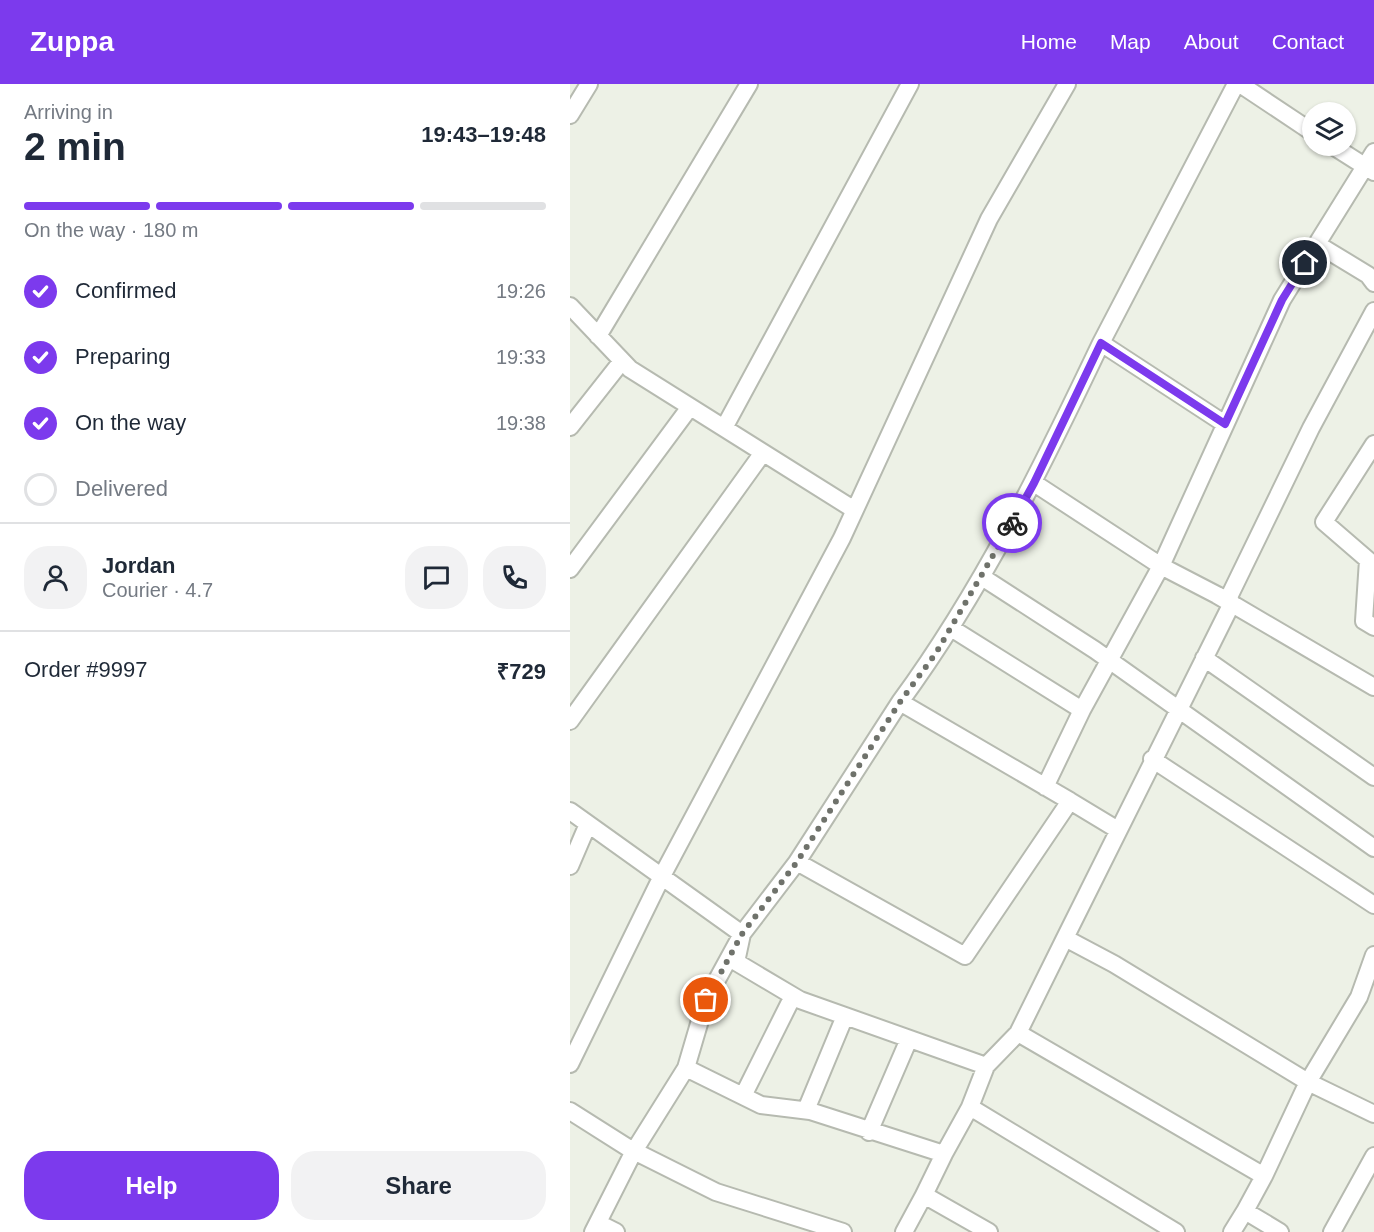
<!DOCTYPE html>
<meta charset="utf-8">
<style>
:root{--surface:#fff;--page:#f2f2f3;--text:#1f2937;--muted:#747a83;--line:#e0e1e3;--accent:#7c3aed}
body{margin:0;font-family:Arial,sans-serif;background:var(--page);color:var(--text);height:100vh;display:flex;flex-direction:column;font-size:22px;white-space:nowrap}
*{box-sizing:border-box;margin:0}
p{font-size:20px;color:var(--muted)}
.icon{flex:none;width:33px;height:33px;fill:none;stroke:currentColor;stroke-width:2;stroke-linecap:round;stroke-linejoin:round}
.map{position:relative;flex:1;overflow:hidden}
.sheet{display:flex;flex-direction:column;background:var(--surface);width:570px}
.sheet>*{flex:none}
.tools{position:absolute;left:732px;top:18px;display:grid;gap:12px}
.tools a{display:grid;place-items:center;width:54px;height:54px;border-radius:50%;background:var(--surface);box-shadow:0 2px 4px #0004;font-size:30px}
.pin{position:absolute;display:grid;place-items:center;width:51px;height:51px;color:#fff;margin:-26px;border:3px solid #fff;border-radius:50%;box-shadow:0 2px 6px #0007}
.courier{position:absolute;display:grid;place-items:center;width:60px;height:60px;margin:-30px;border:4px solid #7c3aed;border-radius:50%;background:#fff;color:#222;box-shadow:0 2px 8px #0007}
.overview em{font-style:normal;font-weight:700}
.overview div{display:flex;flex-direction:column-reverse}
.overview{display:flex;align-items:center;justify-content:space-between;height:102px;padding:0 24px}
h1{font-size:39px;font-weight:700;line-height:45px}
.bar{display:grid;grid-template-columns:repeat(4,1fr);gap:9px 6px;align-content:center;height:72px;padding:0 24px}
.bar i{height:8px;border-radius:4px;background:var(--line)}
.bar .selected{background:var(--accent)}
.bar p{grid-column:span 4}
.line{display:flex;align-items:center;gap:15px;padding:0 24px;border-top:2px solid var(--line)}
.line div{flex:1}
.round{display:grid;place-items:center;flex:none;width:63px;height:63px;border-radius:24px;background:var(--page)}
ol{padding:0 24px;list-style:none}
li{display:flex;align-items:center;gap:18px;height:66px}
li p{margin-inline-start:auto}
li .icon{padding:6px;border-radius:50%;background:var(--accent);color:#fff;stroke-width:4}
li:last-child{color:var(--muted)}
li i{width:33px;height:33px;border:3px solid var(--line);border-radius:50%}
.primary-button{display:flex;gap:12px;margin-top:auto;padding:12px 24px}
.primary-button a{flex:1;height:69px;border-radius:24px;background:var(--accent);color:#fff;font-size:24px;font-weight:700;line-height:69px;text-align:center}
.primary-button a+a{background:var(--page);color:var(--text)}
header{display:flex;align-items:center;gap:36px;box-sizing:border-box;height:84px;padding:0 30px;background:var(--accent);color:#fff}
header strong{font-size:28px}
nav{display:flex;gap:33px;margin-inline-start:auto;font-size:21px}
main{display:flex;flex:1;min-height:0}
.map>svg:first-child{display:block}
</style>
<header>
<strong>Zuppa</strong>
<nav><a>Home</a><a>Map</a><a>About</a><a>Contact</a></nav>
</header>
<main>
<section class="sheet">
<div class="overview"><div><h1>2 min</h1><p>Arriving in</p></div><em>19:43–19:48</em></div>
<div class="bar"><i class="selected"></i><i class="selected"></i><i class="selected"></i><i></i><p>On the way · 180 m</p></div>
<ol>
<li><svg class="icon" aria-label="check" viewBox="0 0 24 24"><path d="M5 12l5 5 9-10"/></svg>Confirmed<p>19:26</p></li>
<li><svg class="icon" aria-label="check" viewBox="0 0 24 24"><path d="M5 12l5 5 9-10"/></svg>Preparing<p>19:33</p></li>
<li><svg class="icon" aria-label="check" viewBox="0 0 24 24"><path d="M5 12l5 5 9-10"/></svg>On the way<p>19:38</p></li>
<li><i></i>Delivered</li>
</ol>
<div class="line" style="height:108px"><a class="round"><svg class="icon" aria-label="person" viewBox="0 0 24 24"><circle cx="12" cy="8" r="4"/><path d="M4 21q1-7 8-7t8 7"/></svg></a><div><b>Jordan</b><p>Courier · 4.7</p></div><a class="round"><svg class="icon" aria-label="chat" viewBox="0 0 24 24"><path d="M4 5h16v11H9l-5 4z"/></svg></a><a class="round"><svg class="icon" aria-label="phone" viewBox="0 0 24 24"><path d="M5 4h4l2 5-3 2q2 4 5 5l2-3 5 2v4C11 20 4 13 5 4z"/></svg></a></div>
<div class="line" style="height:78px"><div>Order #9997</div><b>₹729</b></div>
<div class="primary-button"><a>Help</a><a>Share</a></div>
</section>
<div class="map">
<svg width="804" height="1148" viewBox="0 0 804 1148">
<rect width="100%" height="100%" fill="#edf1e6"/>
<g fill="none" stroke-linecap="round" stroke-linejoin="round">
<defs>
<path id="street" d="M670,0L742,48
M0,31L19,0
M763,62L804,88
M804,68L712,216L591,482L647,511L804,603
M747,160L798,191L804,199
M0,222L60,285L283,425
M28,252L179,0
M655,340L531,259L666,0
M0,343L52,277
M154,344L340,0
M804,360L754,438L798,476L794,537L804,543
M0,485L120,323
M412,493L525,566L804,764
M657,517L741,344L804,227
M381,544L512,626L591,482L464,399
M634,574L804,693
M330,618L500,717L395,872L227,778Z
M330,618C412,506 472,383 531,259
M0,637L192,370
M582,675L804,821
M475,703L512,626
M500,717L548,746
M0,727L172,850L166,878L230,916L416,982
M227,778L172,850L136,916L116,984L191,1021L240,1027L374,1070L400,1023
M0,782L18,740
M495,854L662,519
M448,949L495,854L544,880L738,998L804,1030
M0,980L92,792L272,454L419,135L497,0
M173,1012L223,912
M236,1026L275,932
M0,1027L60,1065L146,1108L273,1148
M299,1048L339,955
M694,1092L738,998L789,913L804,871
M354,1111L374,1070
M28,1139L46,1148
M23,1148L64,1067L116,984
M334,1148L354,1111L419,1148
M606,1148L400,1023L416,982L448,949L694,1092L675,1127L710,1148
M662,1148L675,1127
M762,1148L804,1072"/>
</defs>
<!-- street casing -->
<use href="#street" stroke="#b6bab0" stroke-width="20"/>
<!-- street -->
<use href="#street" stroke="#fff" stroke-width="16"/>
</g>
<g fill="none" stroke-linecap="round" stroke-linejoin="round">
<!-- done -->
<path stroke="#6f726b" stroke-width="6" stroke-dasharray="0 10.8" d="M136,916L172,850L227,778L330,618L366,569L442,439"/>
<!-- route -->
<path stroke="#7c3aed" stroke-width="8" d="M442,439L464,399L531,259L655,340L712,216L735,179"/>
</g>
</svg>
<div class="tools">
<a><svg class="icon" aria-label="layers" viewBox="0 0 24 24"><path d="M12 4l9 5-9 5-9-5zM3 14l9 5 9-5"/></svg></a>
</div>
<div class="pin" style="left:136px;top:916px;background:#ea580c"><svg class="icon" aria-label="bag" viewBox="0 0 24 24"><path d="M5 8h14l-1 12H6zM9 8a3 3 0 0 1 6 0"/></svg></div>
<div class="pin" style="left:735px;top:179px;background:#1f2937"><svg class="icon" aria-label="home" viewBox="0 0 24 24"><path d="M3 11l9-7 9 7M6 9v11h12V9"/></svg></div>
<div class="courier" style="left:442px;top:439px"><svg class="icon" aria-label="bike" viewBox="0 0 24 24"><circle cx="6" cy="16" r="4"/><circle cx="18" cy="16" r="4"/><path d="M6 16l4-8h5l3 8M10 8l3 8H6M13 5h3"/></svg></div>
</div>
</main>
